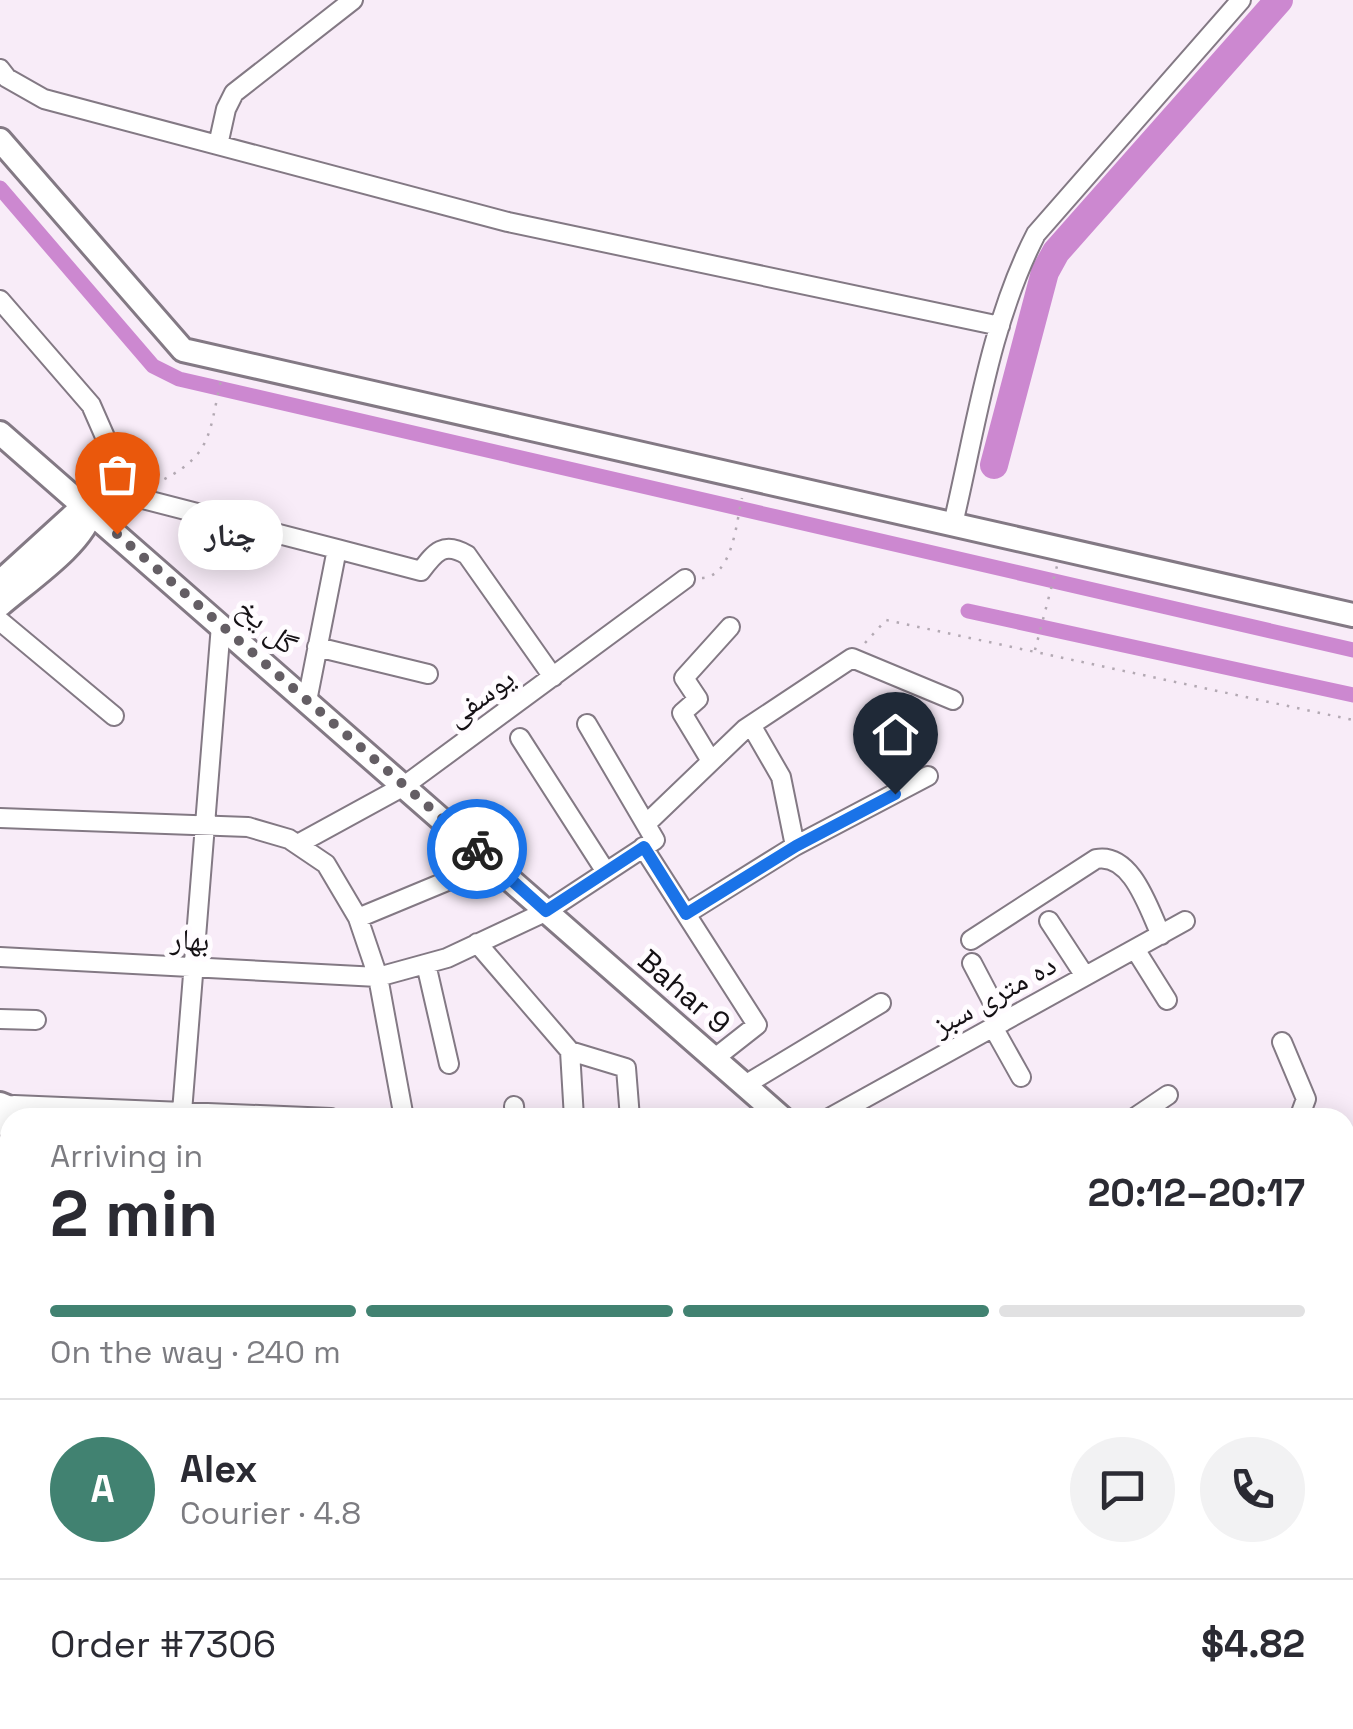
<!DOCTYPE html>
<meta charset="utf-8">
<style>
:root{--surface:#fff;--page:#f2f2f3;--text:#2b2b33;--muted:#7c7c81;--line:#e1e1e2;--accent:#418271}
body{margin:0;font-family:"Space Grotesk","Noto Naskh Arabic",sans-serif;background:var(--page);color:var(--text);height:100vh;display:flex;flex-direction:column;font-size:38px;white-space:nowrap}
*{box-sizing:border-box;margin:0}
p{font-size:32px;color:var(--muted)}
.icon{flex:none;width:55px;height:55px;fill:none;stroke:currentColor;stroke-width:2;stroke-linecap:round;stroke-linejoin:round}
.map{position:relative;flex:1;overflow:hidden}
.panel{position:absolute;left:0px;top:1108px;width:1355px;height:622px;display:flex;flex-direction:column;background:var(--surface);border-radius:30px 30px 0 0;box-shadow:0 5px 25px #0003}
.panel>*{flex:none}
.pin{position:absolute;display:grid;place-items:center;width:85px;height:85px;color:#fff;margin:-102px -42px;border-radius:50% 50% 50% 0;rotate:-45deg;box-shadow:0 0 10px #0007}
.pin .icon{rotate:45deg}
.courier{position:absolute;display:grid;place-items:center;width:100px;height:100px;margin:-50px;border:8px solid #1a73e8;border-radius:50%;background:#fff;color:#222;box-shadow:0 2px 12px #0007}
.bubble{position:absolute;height:70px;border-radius:35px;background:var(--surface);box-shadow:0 5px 25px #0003;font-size:32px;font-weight:800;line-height:70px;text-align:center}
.summary em{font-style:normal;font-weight:800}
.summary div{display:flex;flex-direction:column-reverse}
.summary{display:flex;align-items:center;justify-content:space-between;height:170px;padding:0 50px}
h1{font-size:65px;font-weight:800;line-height:75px}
.bar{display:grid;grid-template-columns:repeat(4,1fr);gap:15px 10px;align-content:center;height:120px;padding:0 50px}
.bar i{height:12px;border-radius:8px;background:var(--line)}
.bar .active{background:var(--accent)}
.bar p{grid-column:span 4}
.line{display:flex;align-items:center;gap:25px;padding:0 50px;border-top:2px solid var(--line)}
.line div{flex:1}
.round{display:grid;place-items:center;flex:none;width:105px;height:105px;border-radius:52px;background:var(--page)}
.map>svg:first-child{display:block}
</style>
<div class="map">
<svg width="1353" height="1729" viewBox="0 0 1353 1729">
<rect width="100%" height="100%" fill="#f8ecf8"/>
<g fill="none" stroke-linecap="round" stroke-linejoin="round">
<!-- canal -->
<path stroke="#cc88d0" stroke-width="15" d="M0,188L153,366L179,379L1353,650
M968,611L1353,695"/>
<!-- river -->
<path stroke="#cc88d0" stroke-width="28" d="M994,465L1045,272L1056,252L1279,0"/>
</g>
<!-- building -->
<path fill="#f5caf7" d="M207,1720L204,1729H77L48,1721Z"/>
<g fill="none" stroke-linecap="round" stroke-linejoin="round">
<defs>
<path id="minor" d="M0,69L7,78L44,99L508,222L1000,326
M218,145L226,109L234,93L353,0
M0,300L91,405L131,496
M91,511L113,499L131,496L337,549L307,701
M953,524C976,427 990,323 1036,234L1241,0
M337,549L421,571C435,552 444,541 467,555L553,677
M0,621L114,716
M317,647L428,674
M751,725L781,777L795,846
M520,738L606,872
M711,761L682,713L698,699L684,678L730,627
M0,818L248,827L289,839L326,864L358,918L378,977L404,1118
M646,824L745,729L852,658L953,700
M298,844L404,786L685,579
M643,847L757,1025L715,1058
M686,914L795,846L928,776
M358,918L452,879
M1049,921L1085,976
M971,940L1096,859C1132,852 1149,910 1161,935
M477,943L570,1051L574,1118
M1135,949L1167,1000
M0,957L378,977L447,958L547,911L655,840L587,724
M972,963L1003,1022
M426,964L449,1064
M0,1019L36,1020
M993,1027L1021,1077
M1282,1042L1306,1099L1299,1118
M570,1051L626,1068L630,1118
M745,1085L881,1003
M14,1105L331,1118
M514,1106L515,1118
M182,1112L221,625
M829,1118L1185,921
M1134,1118L1168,1095
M1345,1290L1353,1297
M0,1318L10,1322
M1345,1468L1353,1473
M0,1482L10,1486
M1345,1651L1353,1653
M288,1720L322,1729
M428,1720L433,1729
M552,1720L559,1729
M656,1720L662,1729
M779,1720L788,1729
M860,1720L871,1729
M373,1729L386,1720
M821,1729L832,1720
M1151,1729L1153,1720"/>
<path id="major" d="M0,140L183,350L1353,615
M0,433L782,1118
M0,582L77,512L91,511
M0,605C25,583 85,543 91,511
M0,1104L35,1118
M0,1123L10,1126
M1345,1596L1353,1603
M0,1648L10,1641
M0,1674L10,1667"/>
</defs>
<!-- minor casing -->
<use href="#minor" stroke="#837984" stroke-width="22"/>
<!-- major casing -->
<use href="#major" stroke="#837984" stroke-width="28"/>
<!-- path -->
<path stroke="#b3a9b3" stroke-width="2.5" stroke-dasharray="2.5 8" stroke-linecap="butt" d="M155,484C212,456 208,438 221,380
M702,578C733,576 736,523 742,498
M865,643L886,620L1353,720
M1035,650L1057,566"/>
<!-- minor -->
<use href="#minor" stroke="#fff" stroke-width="18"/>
<!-- major -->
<use href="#major" stroke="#fff" stroke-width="22"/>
</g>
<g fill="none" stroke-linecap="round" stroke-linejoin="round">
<!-- done -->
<path stroke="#645e64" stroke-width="10" stroke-dasharray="0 18" d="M117,534L477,849"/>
<!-- route -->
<path stroke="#1a73e8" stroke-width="12" d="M477,849L546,911L644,847L686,914L796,846L895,794"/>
</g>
<g text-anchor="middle" stroke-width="10" stroke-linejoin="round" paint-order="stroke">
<!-- street labels -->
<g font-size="30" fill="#151115" stroke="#fffcff">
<text transform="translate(267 626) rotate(41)" y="10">گل یخ</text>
<text transform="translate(480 697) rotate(-36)" y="10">یوسفی</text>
<text transform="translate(190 940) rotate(3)" y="10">بهار</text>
<text transform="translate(684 992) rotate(41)" y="10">Bahar 9</text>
<text transform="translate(994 995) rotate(-29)" y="10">ده متری سبز</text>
</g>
</g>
</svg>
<div class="pin" style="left:117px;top:534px;background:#ea580c"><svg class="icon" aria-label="bag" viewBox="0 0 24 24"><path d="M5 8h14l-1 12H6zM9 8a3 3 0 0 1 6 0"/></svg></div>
<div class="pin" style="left:895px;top:794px;background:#1f2937"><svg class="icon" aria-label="home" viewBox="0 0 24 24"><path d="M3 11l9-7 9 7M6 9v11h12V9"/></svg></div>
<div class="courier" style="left:477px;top:849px"><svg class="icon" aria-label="bike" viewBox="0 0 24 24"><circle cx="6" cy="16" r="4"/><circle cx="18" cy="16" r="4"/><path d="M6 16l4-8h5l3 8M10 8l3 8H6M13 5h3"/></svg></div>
<div class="bubble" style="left:178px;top:500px;width:105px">چنار</div>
<section class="panel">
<div class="summary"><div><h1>2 min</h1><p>Arriving in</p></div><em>20:12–20:17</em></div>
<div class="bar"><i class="active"></i><i class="active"></i><i class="active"></i><i></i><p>On the way · 240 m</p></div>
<div class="line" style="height:180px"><b class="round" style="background:var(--accent);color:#fff">A</b><div><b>Alex</b><p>Courier · 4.8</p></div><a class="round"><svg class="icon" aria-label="chat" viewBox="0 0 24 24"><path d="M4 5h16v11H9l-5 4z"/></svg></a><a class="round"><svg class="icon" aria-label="phone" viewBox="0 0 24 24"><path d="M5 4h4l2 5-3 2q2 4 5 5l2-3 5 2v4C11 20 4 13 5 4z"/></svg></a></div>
<div class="line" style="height:130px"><div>Order #7306</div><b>$4.82</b></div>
</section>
</div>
